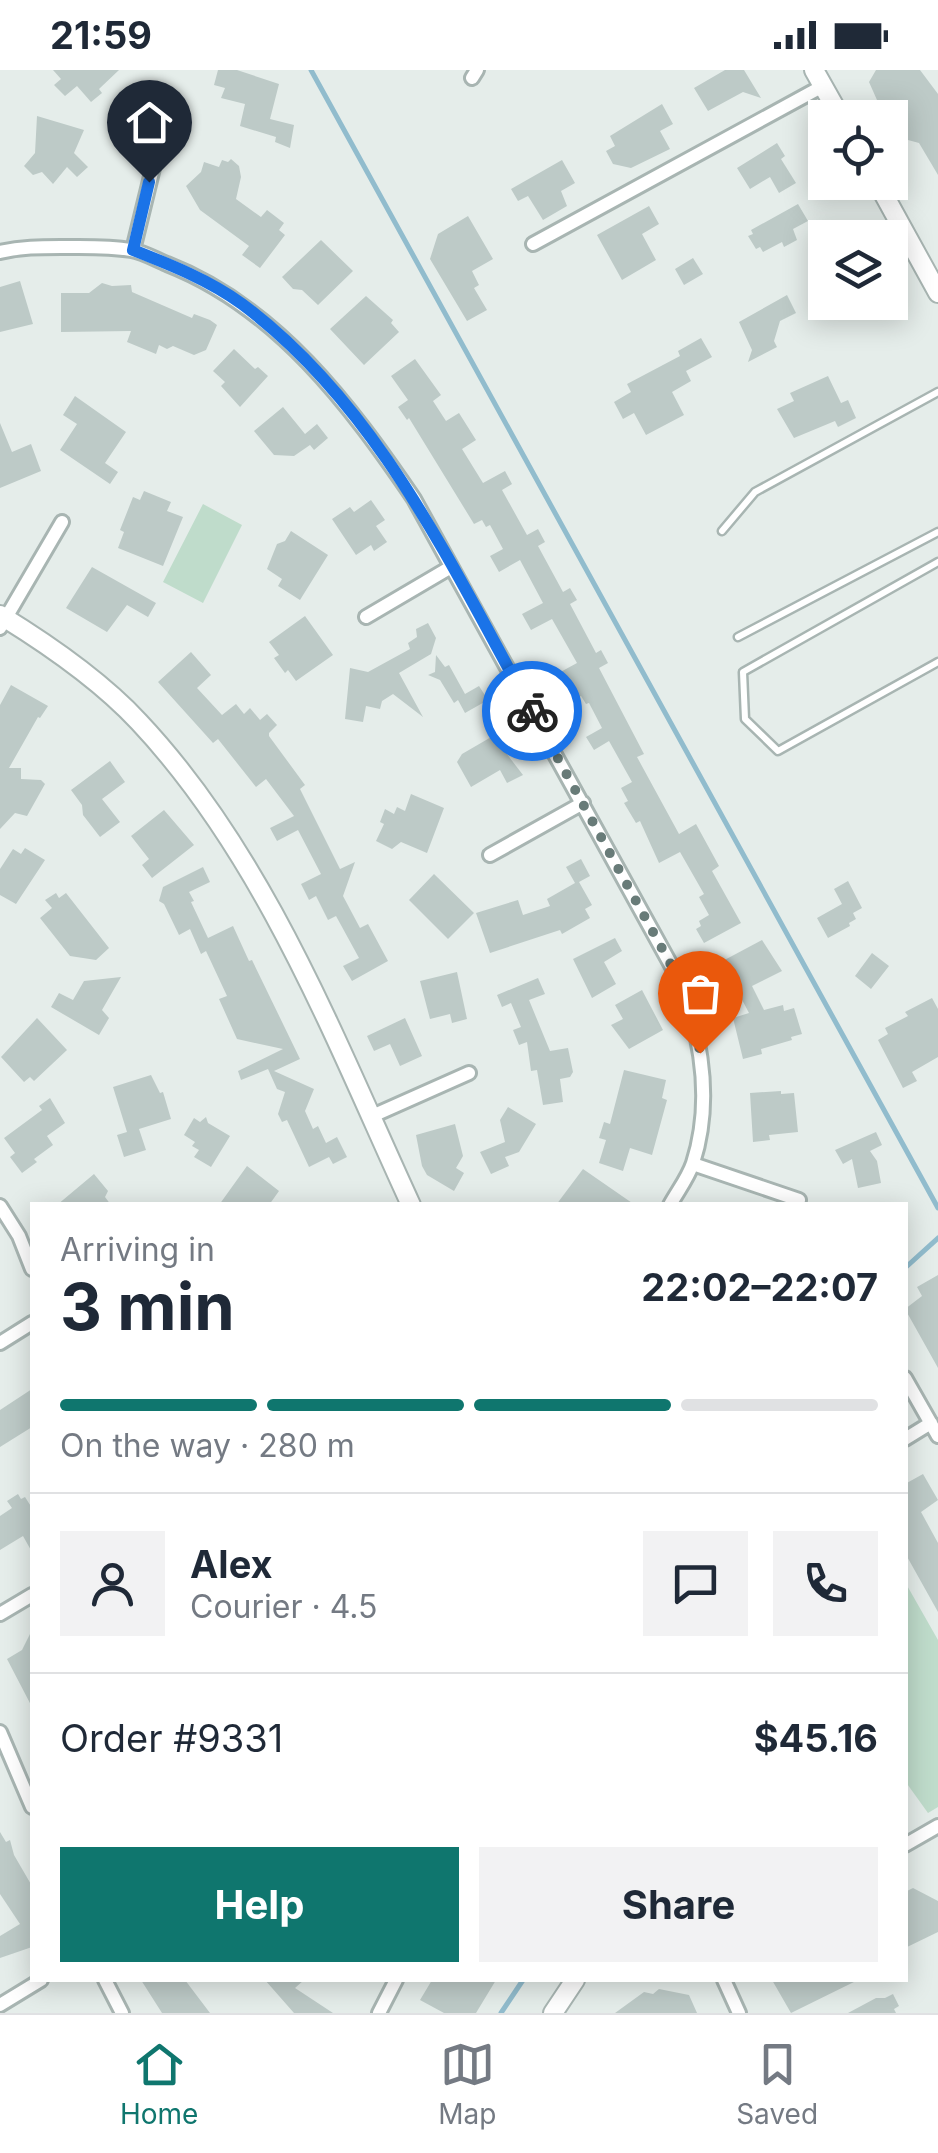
<!DOCTYPE html>
<meta charset="utf-8">
<style>
:root{--surface:#fff;--page:#f2f2f3;--text:#1f2937;--muted:#747a83;--line:#e0e1e3;--accent:#0f766e}
body{margin:0;font-family:Inter,sans-serif;background:var(--page);color:var(--text);height:100vh;display:flex;flex-direction:column;font-size:38px;white-space:nowrap}
*{box-sizing:border-box;margin:0}
p{font-size:32px;color:var(--muted)}
.icon{flex:none;width:55px;height:55px;fill:none;stroke:currentColor;stroke-width:2;stroke-linecap:round;stroke-linejoin:round}
.map{position:relative;flex:1;overflow:hidden}
.drawer{position:absolute;left:30px;top:1132px;width:878px;height:780px;display:flex;flex-direction:column;background:var(--surface);border-radius:0px;box-shadow:0 5px 25px #0003}
.drawer>*{flex:none}
.fabs{position:absolute;left:808px;top:30px;display:grid;gap:20px}
.fabs a{display:grid;place-items:center;width:100px;height:100px;border-radius:0px;background:var(--surface);box-shadow:0 5px 25px #0003;font-size:50px}
.pin{position:absolute;display:grid;place-items:center;width:85px;height:85px;color:#fff;margin:-102px -42px;border-radius:50% 50% 50% 0;rotate:-45deg;box-shadow:0 0 10px #0007}
.pin .icon{rotate:45deg}
.courier{position:absolute;display:grid;place-items:center;width:100px;height:100px;margin:-50px;border:8px solid #1a73e8;border-radius:50%;background:#fff;color:#222;box-shadow:0 2px 12px #0007}
.overview em{font-style:normal;font-weight:700}
.overview div{display:flex;flex-direction:column-reverse}
.overview{display:flex;align-items:center;justify-content:space-between;height:170px;padding:0 30px}
h1{font-size:65px;font-weight:700;line-height:75px}
.bar{display:grid;grid-template-columns:repeat(4,1fr);gap:15px 10px;align-content:center;height:120px;padding:0 30px}
.bar i{height:12px;border-radius:8px;background:var(--line)}
.bar .selected{background:var(--accent)}
.bar p{grid-column:span 4}
.line{display:flex;align-items:center;gap:25px;padding:0 30px;border-top:2px solid var(--line)}
.line div{flex:1}
.round{display:grid;place-items:center;flex:none;width:105px;height:105px;border-radius:0px;background:var(--page)}
.cta{display:flex;gap:20px;margin-top:auto;padding:20px 30px}
.cta a{flex:1;height:115px;border-radius:0px;background:var(--accent);color:#fff;font-size:40px;font-weight:700;line-height:115px;text-align:center}
.cta a+a{background:var(--page);color:var(--text)}
.status{display:flex;justify-content:space-between;align-items:center;height:70px;padding:0 50px;background:var(--surface);direction:ltr}
.status svg{height:28px;fill:currentColor}
.dock{display:flex;justify-content:space-around;align-items:center;height:140px;border-top:2px solid var(--line);background:var(--surface);font-size:28px;color:var(--muted)}
.dock a{display:grid;justify-items:center;gap:5px}
.dock .selected{color:var(--accent)}
.map>svg:first-child{display:block}
</style>
<div class="status"><b>21:59</b><svg viewBox="0 0 49 12"><path d="M0 12V9h3v3zM5 12V6h3v6zM10 12V3h3v9zM15 12V0h3v12zM26 1h20v11H26zM47 4h2v5h-2z"/></svg></div>
<div class="map">
<svg width="938" height="1943" viewBox="0 0 938 1943">
<rect width="100%" height="100%" fill="#e5edea"/>
<!-- green -->
<path fill="#bfdccb" d="M203,434L242,455L203,533L163,512Z
M905,1512L938,1570V1737L928,1743L905,1711Z"/>
<g fill="none" stroke-linecap="round" stroke-linejoin="round">
<!-- stream -->
<path stroke="#91bccd" stroke-width="5" d="M311,0L938,1138
M905,1198L938,1168
M501,1943L523,1910"/>
</g>
<!-- building -->
<path fill="#bdcac7" d="M53,0H119L99,19L102,23L91,32L77,16L65,26L54,15L61,9Z
M218,0H237L279,14L270,49L294,55L290,78L275,72L276,67L240,56L245,34L221,28L225,18L214,15Z
M725,0H744L761,28L743,22L708,41L694,18Z
M876,0H920L938,24V105L919,73L897,67L890,56V48H885L869,12Z
M662,34L673,54L660,61L670,79L631,98L613,94L606,81L615,76L610,66Z
M37,46L84,60L74,83L88,97L77,107L67,97L53,114L42,102L33,105L24,96L35,83Z
M777,73L785,86L781,89L796,113L779,123L770,107L750,119L737,98Z
M231,89L239,96L241,107L236,129L261,147L267,140L284,153L279,160L285,165L260,198L242,185L249,176L200,140L186,116L201,102L204,92L219,97L222,90L228,92Z
M562,90L575,113L561,121L567,136L543,150L528,126L518,131L511,119Z
M798,134L808,151L793,159L797,170L784,177L782,172L763,182L760,177L756,179L748,166L753,164L751,160Z
M649,136L659,154L642,164L656,190L622,210L597,165Z
M468,146L493,189L472,201L479,215L474,218L487,240L467,251L430,189L438,164Z
M321,170L353,201L318,235L302,220L293,219L282,207Z
M693,188L703,204L684,215L675,199Z
M20,211L33,254L0,262V217Z
M102,213L112,216L131,215L132,222L192,248L194,244L210,250L217,255L206,280L194,285L173,276L167,279L159,275L156,284L127,272L131,261L61,262V223H89Z
M787,225L796,243L780,251L774,271L777,277L748,292L752,280L739,252Z
M366,226L393,250L391,253L399,262L364,295L330,259Z
M701,268L712,287L686,301L691,311L672,322L684,345L646,365L634,343L623,349L614,332L631,322L627,314L680,286L678,281Z
M234,279L255,299L258,297L268,306L240,337L221,316L225,312L213,301Z
M415,289L441,325L433,331L446,351L459,343L476,370L462,379L483,413L505,401L512,414L502,420L527,465L538,459L545,472L538,476L563,522L570,518L577,530L570,534L596,583L601,580L608,593L599,598L644,684L637,687L679,764L696,754L719,796L712,801L741,853L704,873L696,859L701,856L699,851L709,845L699,827L704,824L680,782L659,793L640,751L636,753L624,733L628,731L621,718L632,712L609,671L594,680L586,667L602,658L589,633L586,634L581,626L570,632L555,605L577,593L552,549L531,560L522,544L543,533L520,490L499,502L490,486L503,479L490,455L486,457L482,450L474,454L409,348L407,350L398,337L408,330L391,306Z
M828,306L841,333L848,330L856,348L838,357L835,351L794,368L777,339L794,331L790,323Z
M75,326L126,362L105,393L118,402L110,414L60,380L77,354L63,345Z
M283,337L305,364L317,354L328,368L314,380L310,375L294,386L274,385L254,361Z
M0,353L12,382L31,374L41,401L0,418Z
M144,421L171,432L167,441L183,447L163,496L118,478L124,462L120,460L133,427L140,430Z
M371,430L385,450L376,456L387,472L374,481L371,475L356,485L332,449L350,437L354,442Z
M291,461L328,485L300,530L278,516L282,509L267,499L277,474L285,471Z
M92,497L156,533L148,547L127,535L107,562L66,538Z
M305,546L333,585L296,611L288,600L285,603L274,588L279,585L269,572Z
M428,553L436,568L431,584L399,603L423,647L393,624L382,631L380,639L366,636L363,652L345,649L350,598L368,602L410,579L408,573L417,567L416,559Z
M191,582L211,605L197,618L222,645L236,634L244,644L250,638L260,650L267,644L277,655L269,663V666L305,715L300,719L340,799L355,792L343,826L360,858L368,854L388,891L352,911L343,896L359,888L336,846L328,850L316,826L309,830L301,814L321,804L298,760L277,771L270,758L294,746L266,709L256,717L218,669L213,673L158,612Z
M436,585L445,597L449,595L465,624L479,616L488,630L465,643L458,630L454,633L440,610L428,605L435,602Z
M11,615L48,636L40,648L38,647L9,698H21V709L41,710L45,714L27,746L15,743L0,759V635Z
M493,666L523,705L507,713L500,700L471,717L457,692L462,684Z
M110,691L125,712L102,729L120,752L100,767L83,745L82,735L71,720Z
M411,724L444,738L427,783L401,772L392,779L376,771L384,754L380,752L385,739L394,744L397,737L405,741Z
M164,740L194,775L152,808L142,795L149,789L131,766Z
M25,778L45,790L16,834L0,825V799L13,779L21,784Z
M581,789L590,806L579,812L592,835L585,839L590,848L562,864L560,860L490,883L476,843L518,830L523,845L550,836L547,829L575,813L566,797Z
M203,797L210,812L189,822L194,831L191,832L208,868L233,856L249,891L252,890L300,989L274,1001L314,1019L305,1041L313,1059L318,1056L326,1073L337,1067L347,1087L333,1094L329,1087L309,1097L287,1050L282,1052L278,1044L285,1022L277,1019L268,999L241,1010L238,1001L283,979L237,969L219,929L227,926L206,881L201,884L190,859L179,865L164,834L159,831L163,817Z
M434,804L474,843L448,869L409,830Z
M848,811L862,838L853,843L856,849L849,853L850,856L828,868L817,848L842,834L834,819Z
M56,823L59,828L66,823L109,878L96,890L70,886L40,848L52,838L45,830Z
M615,868L622,881L604,892L616,914L592,928L573,889Z
M762,870L782,901L752,916L764,940L783,935L784,941L794,938L802,964L791,967L792,970L761,979L762,984L743,989L733,948L749,943L730,907L725,909L717,894Z
M872,883L889,896L871,919L855,906Z
M457,902L467,949L452,953L450,944L430,949L420,911Z
M121,907L102,940L109,948L99,965L51,937L59,923L73,930L84,911Z
M538,908L545,924L529,930L550,981L568,978L573,1002L570,1007L560,1009L563,1032L543,1035L537,1000L531,1001L527,972L519,975L513,960L521,957L511,933L502,937L497,925Z
M642,920L663,960L629,979L611,955L623,949L615,935Z
M932,928L938,939V987L912,1002L917,1011L903,1018L878,970L888,964L885,958L908,946L905,942Z
M37,948L67,980L34,1011L30,1007L24,1012L1,987Z
M405,948L422,986L400,996L390,974L374,981L367,966Z
M624,1000L666,1010L662,1028L667,1030L652,1085L630,1078L623,1101L599,1093L606,1070L599,1068L604,1052L610,1054Z
M151,1005L160,1023L163,1022L171,1049L139,1059L146,1080L124,1087L117,1065L127,1062L113,1017Z
M781,1021V1024L794,1023L798,1062L769,1065L770,1070L753,1072L750,1023Z
M50,1028L65,1053L47,1066L53,1075L34,1089L37,1092L22,1103L10,1087L15,1083L4,1068L42,1040L39,1036Z
M508,1037L536,1054L519,1082L505,1087L509,1096L491,1104L480,1082L505,1072L500,1050Z
M206,1047L208,1053L230,1066L211,1097L194,1087L199,1080L192,1076L195,1072L184,1065L194,1048L200,1052Z
M455,1054L463,1086L456,1098L464,1103L454,1121L427,1105L422,1096L416,1065Z
M876,1062L882,1075L870,1081L877,1091L881,1113L858,1118L852,1089L843,1094L835,1080Z
M247,1096L279,1121L269,1135H219Z
M583,1099L635,1135H556Z
M94,1104L108,1121L105,1127L111,1135H57Z
M938,1205V1298L905,1239L922,1226L917,1217Z
M32,1319V1357L0,1377V1340Z
M923,1404L938,1430L921,1442L938,1473V1542L905,1483V1414Z
M18,1424L21,1429L25,1427L32,1438V1482L23,1466L0,1480V1446L12,1438L7,1431Z
M32,1560V1637L7,1589L22,1580Z
M0,1762L6,1772L10,1770L14,1785L32,1816V1877L0,1888V1866L20,1854L0,1824Z
M913,1818L938,1831V1862L905,1878V1822Z
M141,1910H185L210,1943H162Z
M265,1910H304L295,1918L333,1943H294Z
M432,1910H496L476,1943H444L420,1930Z
M772,1910H858L791,1943Z
M659,1919L689,1925L697,1943H615L644,1922L653,1924Z
M893,1924L899,1936L894,1939L896,1943H848L876,1928H885Z"/>
<g fill="none" stroke-linecap="round" stroke-linejoin="round">
<defs>
<path id="service" d="M722,461L755,422L938,322
M938,492L743,602L745,649L778,681L938,592
M738,567L938,462"/>
<path id="minor" d="M472,8L477,0
M533,174L823,16
M133,180L166,45
M0,182C21,177 40,177 61,177C84,177 108,176 131,180C143,182 155,189 167,194C277,237 350,335 414,429L682,915C702,971 712,1034 693,1093C688,1108 677,1122 670,1135
M366,547L451,497
M0,558L62,452
M490,785L583,733
M370,1047L469,1003
M693,1094L799,1130
M0,1136L19,1166L32,1199
M0,1273L32,1253
M905,1308L938,1366
M905,1369L931,1353
M0,1544L32,1525
M0,1662L32,1737
M905,1775L938,1756
M105,1910L122,1943
M724,1910L739,1943
M0,1935L41,1910
M379,1943L396,1910"/>
<path id="tertiary" d="M814,0L841,48
M877,112L938,223
M0,545C49,575 100,610 139,652C265,786 335,970 411,1135
M553,1943L575,1910"/>
</defs>
<!-- service casing -->
<use href="#service" stroke="#a8b5b2" stroke-width="11"/>
<!-- minor casing -->
<use href="#minor" stroke="#a8b5b2" stroke-width="18"/>
<!-- tertiary casing -->
<use href="#tertiary" stroke="#a8b5b2" stroke-width="22"/>
<!-- service -->
<use href="#service" stroke="#fff" stroke-width="6"/>
<!-- minor -->
<use href="#minor" stroke="#fff" stroke-width="12"/>
<!-- tertiary -->
<use href="#tertiary" stroke="#fff" stroke-width="18"/>
</g>
<g fill="none" stroke-linecap="round" stroke-linejoin="round">
<!-- done -->
<path stroke="#687b78" stroke-width="10" stroke-dasharray="0 18" d="M532,641L682,915L697,958L700,983"/>
<!-- route -->
<path stroke="#1a73e8" stroke-width="12" d="M149,112L133,180C171,195 209,210 242,234C379,336 451,496 532,641"/>
</g>
</svg>
<div class="fabs">
<a><svg class="icon" aria-label="locate" viewBox="0 0 24 24"><circle cx="12" cy="12" r="6"/><path d="M12 2v4M12 18v4M2 12h4M18 12h4"/></svg></a>
<a><svg class="icon" aria-label="layers" viewBox="0 0 24 24"><path d="M12 4l9 5-9 5-9-5zM3 14l9 5 9-5"/></svg></a>
</div>
<div class="pin" style="left:700px;top:983px;background:#ea580c"><svg class="icon" aria-label="bag" viewBox="0 0 24 24"><path d="M5 8h14l-1 12H6zM9 8a3 3 0 0 1 6 0"/></svg></div>
<div class="pin" style="left:149px;top:112px;background:#1f2937"><svg class="icon" aria-label="home" viewBox="0 0 24 24"><path d="M3 11l9-7 9 7M6 9v11h12V9"/></svg></div>
<div class="courier" style="left:532px;top:641px"><svg class="icon" aria-label="bike" viewBox="0 0 24 24"><circle cx="6" cy="16" r="4"/><circle cx="18" cy="16" r="4"/><path d="M6 16l4-8h5l3 8M10 8l3 8H6M13 5h3"/></svg></div>
<section class="drawer">
<div class="overview"><div><h1>3 min</h1><p>Arriving in</p></div><em>22:02–22:07</em></div>
<div class="bar"><i class="selected"></i><i class="selected"></i><i class="selected"></i><i></i><p>On the way · 280 m</p></div>
<div class="line" style="height:180px"><a class="round"><svg class="icon" aria-label="person" viewBox="0 0 24 24"><circle cx="12" cy="8" r="4"/><path d="M4 21q1-7 8-7t8 7"/></svg></a><div><b>Alex</b><p>Courier · 4.5</p></div><a class="round"><svg class="icon" aria-label="chat" viewBox="0 0 24 24"><path d="M4 5h16v11H9l-5 4z"/></svg></a><a class="round"><svg class="icon" aria-label="phone" viewBox="0 0 24 24"><path d="M5 4h4l2 5-3 2q2 4 5 5l2-3 5 2v4C11 20 4 13 5 4z"/></svg></a></div>
<div class="line" style="height:130px"><div>Order #9331</div><b>$45.16</b></div>
<div class="cta"><a>Help</a><a>Share</a></div>
</section>
</div>
<nav class="dock">
<a class="selected"><svg class="icon" aria-label="home" viewBox="0 0 24 24"><path d="M3 11l9-7 9 7M6 9v11h12V9"/></svg>Home</a>
<a><svg class="icon" aria-label="map" viewBox="0 0 24 24"><path d="M3 6l6-2 6 2 6-2v14l-6 2-6-2-6 2zM9 4v14M15 6v14"/></svg>Map</a>
<a><svg class="icon" aria-label="saved" viewBox="0 0 24 24"><path d="M7 4h10v16l-5-4-5 4z"/></svg>Saved</a>
</nav>
